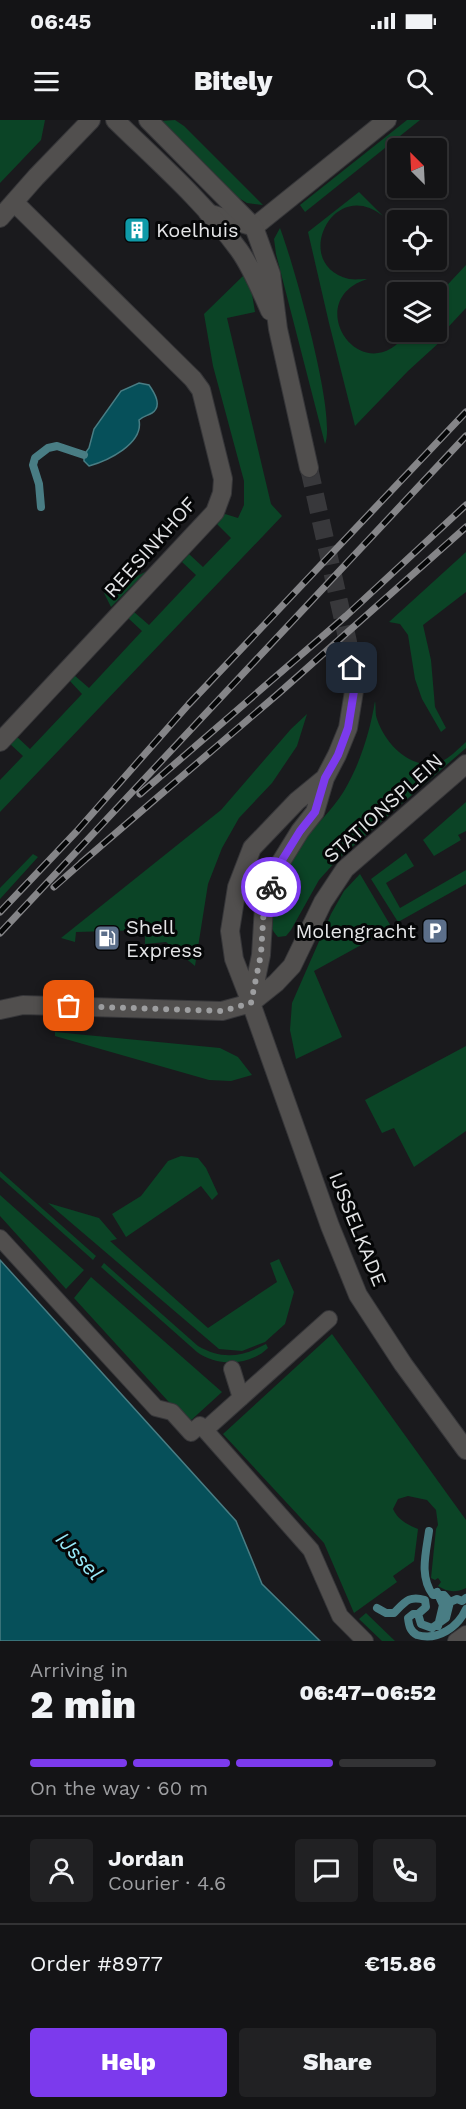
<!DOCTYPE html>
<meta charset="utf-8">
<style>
:root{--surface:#141416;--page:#212123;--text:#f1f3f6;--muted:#9d9ea1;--line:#333335;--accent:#7c3aed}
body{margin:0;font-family:"Work Sans",sans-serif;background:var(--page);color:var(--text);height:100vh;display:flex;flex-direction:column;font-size:22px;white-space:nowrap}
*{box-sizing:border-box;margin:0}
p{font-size:20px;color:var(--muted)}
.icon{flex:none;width:33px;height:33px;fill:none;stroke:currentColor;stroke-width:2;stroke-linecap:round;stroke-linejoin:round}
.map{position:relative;height:1521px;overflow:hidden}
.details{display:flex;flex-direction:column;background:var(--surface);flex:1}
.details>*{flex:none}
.needle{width:39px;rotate:336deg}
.controls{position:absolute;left:387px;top:18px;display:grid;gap:12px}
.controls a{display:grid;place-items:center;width:60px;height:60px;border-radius:6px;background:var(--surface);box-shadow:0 2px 4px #0004,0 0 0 2px var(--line);font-size:30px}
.pin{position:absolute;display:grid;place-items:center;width:51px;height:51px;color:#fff;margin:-26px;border-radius:12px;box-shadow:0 3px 9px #0006}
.courier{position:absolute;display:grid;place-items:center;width:60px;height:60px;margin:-30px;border:4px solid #7c3aed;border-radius:50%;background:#fff;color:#222;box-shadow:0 2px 8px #0007}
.head em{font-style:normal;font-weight:800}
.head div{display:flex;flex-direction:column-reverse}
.head{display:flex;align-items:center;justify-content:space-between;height:102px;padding:0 30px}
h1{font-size:39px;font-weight:800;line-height:45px}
.bar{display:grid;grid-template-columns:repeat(4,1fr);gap:9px 6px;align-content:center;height:72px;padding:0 30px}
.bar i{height:8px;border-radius:4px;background:var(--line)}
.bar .on{background:var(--accent)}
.bar p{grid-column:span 4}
.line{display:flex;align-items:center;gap:15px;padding:0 30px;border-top:2px solid var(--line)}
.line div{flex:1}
.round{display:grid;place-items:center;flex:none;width:63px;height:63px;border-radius:6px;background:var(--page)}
.cta{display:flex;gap:12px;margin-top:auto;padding:12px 30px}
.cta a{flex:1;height:69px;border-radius:6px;background:var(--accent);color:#fff;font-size:24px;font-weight:800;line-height:69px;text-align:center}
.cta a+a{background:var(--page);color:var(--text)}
.status{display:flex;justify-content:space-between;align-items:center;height:42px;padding:0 30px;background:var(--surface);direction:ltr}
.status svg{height:16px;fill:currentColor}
header{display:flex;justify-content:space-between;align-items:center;height:78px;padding:0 30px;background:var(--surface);font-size:27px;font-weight:800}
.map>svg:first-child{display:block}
</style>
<div class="status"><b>06:45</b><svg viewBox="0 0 49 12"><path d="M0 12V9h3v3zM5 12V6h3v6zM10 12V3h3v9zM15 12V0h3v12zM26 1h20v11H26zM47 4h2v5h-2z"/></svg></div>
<header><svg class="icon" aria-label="menu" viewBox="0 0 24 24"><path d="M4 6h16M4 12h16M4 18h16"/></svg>Bitely<svg class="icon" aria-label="search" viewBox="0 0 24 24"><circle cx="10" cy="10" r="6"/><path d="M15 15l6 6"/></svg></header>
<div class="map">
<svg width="466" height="1521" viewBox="0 0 466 1521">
<rect width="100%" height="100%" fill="#1a1a1d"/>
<!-- green -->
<path fill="#0b4426" d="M0,0H45L41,20L0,63Z
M175,0L184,6L263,85L247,83L232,74L161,1Z
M407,0H420L305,92L300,85Z
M359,72L383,96C333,55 290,145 349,159C355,160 362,159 367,159C299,181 363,275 408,212H436L437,176L466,145V188L439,217L442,220L408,251L355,306L329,203L308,112Z
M280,108C293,142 337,295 325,324L276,134L274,119Z
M244,155L252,174L255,192L227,198L271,384L282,396L0,692V660L23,636L9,623L16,616L30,629L82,574L69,560L74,555L89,568L142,511L128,498L134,492L149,505L196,455L182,442L189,434L203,447L231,418L217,404L225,394L238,398L244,385V361L213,246L204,194Z
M466,432V472L423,505L431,540L435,587L446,608L441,612L422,579L415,559L408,515L400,504L389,502Z
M147,451L111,487L104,473Z
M375,581C376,587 375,594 377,599C385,624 412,652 440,642C450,638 458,629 466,622V628L336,741L319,760L291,810L286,816L278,817C275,814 272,810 271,805C268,787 291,736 303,721C317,704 332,690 344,671C360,644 370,612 375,581Z
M307,594L297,626L272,663L239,698L222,728L208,764L195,846L166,822L145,824V810L76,812L75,822L61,818L221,690L291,609Z
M466,682V711L458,715L461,720L434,736L423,720Z
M406,733L414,746L386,763L400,788L466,750V764L398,802L371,759Z
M33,734L38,737L0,779V768Z
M360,754L392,808L314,851L342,917L296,939L290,910L292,883L331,794L344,771Z
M55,912L220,928L238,937L252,955L231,961L209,960L55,916Z
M466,926V1011L414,1047L394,1008L382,1013L365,980Z
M181,1036L198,1038L206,1048L218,1074L212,1080L201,1066L126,1117L112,1094L141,1076L168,1041Z
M0,1051L96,1136L93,1140L0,1057Z
M0,1075L84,1150L66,1169L0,1096Z
M48,1083L99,1098L117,1119L110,1121L208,1208L277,1162L270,1143L279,1139L294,1172L285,1204L265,1222L242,1231L219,1229Z
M104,1143L198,1226C222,1240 242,1237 266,1224L268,1228C250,1246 217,1247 197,1232L101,1147Z
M91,1157L222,1272L188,1303L74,1178Z
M332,1214L466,1400V1468C455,1473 448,1472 438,1466L441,1462L438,1458L435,1460L431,1458L436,1409L438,1405L436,1390L427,1380L408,1376L398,1379L393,1389C398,1400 408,1405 418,1409L414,1441L393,1456L397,1462L354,1493L324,1423L223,1314Z
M366,1493L395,1521H382L359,1499Z"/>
<!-- water -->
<path fill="#06505a" stroke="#497d84" stroke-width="1.5" d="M139,263L149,265C154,272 163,286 152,293C147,296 143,296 139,300C144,324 107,341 89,346L84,341V335L89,328L94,309L121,271Z
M0,1140L236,1401L262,1464L320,1521H0Z"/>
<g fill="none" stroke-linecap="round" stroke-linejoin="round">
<!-- stream -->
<path stroke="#497d84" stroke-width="8" d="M41,387L39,364L33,345L35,338L48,328L57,326L84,335
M429,1411C426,1433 419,1456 433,1475H444L450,1482
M437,1472L443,1485L438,1506
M377,1488L386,1493H394C405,1482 409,1475 425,1480L426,1487L418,1494H413L408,1498C409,1506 410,1511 417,1515C438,1521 458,1507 466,1489
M418,1494L421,1504L432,1508L446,1498L450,1482L457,1479L462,1481L466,1478"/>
<!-- tertiary-tunnel -->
<path stroke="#38383b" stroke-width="18" stroke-dasharray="18 9" stroke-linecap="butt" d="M309,348L348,522L352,547"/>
<defs>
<path id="pedestrian" d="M0,1118L156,1288L172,1292L191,1313L200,1305L205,1310
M329,1199L205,1310L311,1430L340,1496L365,1521
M232,1249L241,1278
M456,1521L466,1514"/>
<path id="minor" d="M208,93L254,107L387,0
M0,98L36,57L91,0
M0,622L215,392L222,373L223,359L201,270L193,259L14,82"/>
<path id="tertiary" d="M115,0C157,41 204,82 239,130C252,148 261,171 270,191
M148,0L254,107L271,154L278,209L309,348
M325,658L297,681L252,728L237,767L230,811L234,839L251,883L330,1106L358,1175L403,1244L466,1330
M251,883L261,835L264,786L279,745L300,711L315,692L325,658L337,635L348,608L354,571L352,547
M0,890L23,885L222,891L251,883L276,863L292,846L323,782L345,749L466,644"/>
</defs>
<!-- pedestrian casing -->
<use href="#pedestrian" stroke="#363639" stroke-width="18"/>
<!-- minor casing -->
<use href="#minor" stroke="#363639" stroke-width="20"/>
<!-- tertiary casing -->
<use href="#tertiary" stroke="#363639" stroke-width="20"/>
<!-- pedestrian -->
<use href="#pedestrian" stroke="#514f4e" stroke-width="16"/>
<!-- minor -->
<use href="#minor" stroke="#514f4e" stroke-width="18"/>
<!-- tertiary -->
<use href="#tertiary" stroke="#514f4e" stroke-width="18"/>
<defs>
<path id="rail" d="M140,674L346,496L466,385
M81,743L279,573L466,407
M54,767L88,737
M0,792L77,711L189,584L466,292
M0,813L466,316"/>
</defs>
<!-- rail casing -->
<use href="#rail" stroke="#858588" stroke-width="7"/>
<!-- rail -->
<use href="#rail" stroke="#050607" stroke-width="4.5" stroke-dasharray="14" stroke-linecap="butt"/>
</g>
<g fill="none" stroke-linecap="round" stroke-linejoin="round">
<!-- done -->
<path stroke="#9d9ea0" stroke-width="6" stroke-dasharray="0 10.8" d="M69,886L222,891L251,883L261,834L264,786L271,767"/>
<!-- route -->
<path stroke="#7c3aed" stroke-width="8" d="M271,767L279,745L300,711L315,692L325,658L338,635L348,608L354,571L352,548"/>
</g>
<!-- icons -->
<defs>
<symbol id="building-square" viewBox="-11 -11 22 22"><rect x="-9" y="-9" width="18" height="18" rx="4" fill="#0f9aa8" stroke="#050607"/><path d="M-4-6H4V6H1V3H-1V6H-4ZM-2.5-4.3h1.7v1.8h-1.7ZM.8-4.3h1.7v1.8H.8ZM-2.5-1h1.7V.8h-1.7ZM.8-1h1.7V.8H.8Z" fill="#fff"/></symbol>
<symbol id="parking-square" viewBox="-11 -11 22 22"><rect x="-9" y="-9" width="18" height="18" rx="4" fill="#5c6f8a" stroke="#050607"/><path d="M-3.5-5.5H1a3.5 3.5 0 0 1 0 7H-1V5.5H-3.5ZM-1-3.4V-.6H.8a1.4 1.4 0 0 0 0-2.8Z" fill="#fff"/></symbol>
<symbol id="fuel-square" viewBox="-11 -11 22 22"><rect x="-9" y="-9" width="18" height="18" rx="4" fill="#5c6f8a" stroke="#050607"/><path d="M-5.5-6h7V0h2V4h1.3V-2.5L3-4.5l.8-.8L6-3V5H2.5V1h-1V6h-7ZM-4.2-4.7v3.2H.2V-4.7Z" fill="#fff"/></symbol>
</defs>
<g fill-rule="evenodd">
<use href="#building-square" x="122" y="95" width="30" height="30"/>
<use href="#parking-square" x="420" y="796" width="30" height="30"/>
<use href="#fuel-square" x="92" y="803" width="30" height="30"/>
</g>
<g text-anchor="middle" stroke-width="6" stroke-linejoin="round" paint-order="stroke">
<!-- poi labels -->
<g font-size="20" fill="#e4e5e7" stroke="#050607" text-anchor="start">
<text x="156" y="117">Koelhuis</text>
<text x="126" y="814">Shell<tspan x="126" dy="23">Express</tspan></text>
<text x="416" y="818" text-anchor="end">Molengracht</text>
</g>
<!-- street labels -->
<g font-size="20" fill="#e4e5e7" stroke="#050607">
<text transform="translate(150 427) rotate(-48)" y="7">REESINKHOF</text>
<text transform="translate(383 688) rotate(-42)" y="7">STATIONSPLEIN</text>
<text transform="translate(358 1109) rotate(68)" y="7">IJSSELKADE</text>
</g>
<!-- water labels -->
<g font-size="21" font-style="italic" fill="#97ebfa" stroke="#050607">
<text transform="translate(79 1436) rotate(47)" y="7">IJssel</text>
</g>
</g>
</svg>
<div class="controls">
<a><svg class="needle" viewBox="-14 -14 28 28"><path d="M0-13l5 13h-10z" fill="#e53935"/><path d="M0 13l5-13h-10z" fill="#9d9ea1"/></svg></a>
<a><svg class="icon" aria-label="locate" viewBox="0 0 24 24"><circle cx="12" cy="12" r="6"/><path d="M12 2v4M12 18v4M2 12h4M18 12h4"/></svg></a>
<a><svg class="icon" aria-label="layers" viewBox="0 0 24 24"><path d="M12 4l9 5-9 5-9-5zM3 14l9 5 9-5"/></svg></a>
</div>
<div class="pin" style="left:69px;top:886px;background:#ea580c"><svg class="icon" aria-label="bag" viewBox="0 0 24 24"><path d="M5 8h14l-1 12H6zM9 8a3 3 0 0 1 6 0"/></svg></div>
<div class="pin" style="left:352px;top:548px;background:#1f2937"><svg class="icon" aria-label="home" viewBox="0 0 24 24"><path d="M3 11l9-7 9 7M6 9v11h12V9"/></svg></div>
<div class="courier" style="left:271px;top:767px"><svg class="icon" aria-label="bike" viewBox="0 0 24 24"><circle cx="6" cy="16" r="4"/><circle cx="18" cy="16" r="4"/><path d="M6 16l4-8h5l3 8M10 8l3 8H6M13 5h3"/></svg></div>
</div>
<section class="details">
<div class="head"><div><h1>2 min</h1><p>Arriving in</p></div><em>06:47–06:52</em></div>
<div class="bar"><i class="on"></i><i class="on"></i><i class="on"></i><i></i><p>On the way · 60 m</p></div>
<div class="line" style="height:108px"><a class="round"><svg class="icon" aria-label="person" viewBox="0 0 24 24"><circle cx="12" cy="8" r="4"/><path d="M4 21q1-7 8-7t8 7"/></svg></a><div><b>Jordan</b><p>Courier · 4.6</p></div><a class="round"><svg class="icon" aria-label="chat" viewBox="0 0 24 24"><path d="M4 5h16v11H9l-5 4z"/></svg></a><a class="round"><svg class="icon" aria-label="phone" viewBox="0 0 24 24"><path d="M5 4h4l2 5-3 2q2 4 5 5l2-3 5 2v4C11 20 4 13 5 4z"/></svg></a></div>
<div class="line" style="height:78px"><div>Order #8977</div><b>€15.86</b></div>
<div class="cta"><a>Help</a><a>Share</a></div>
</section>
